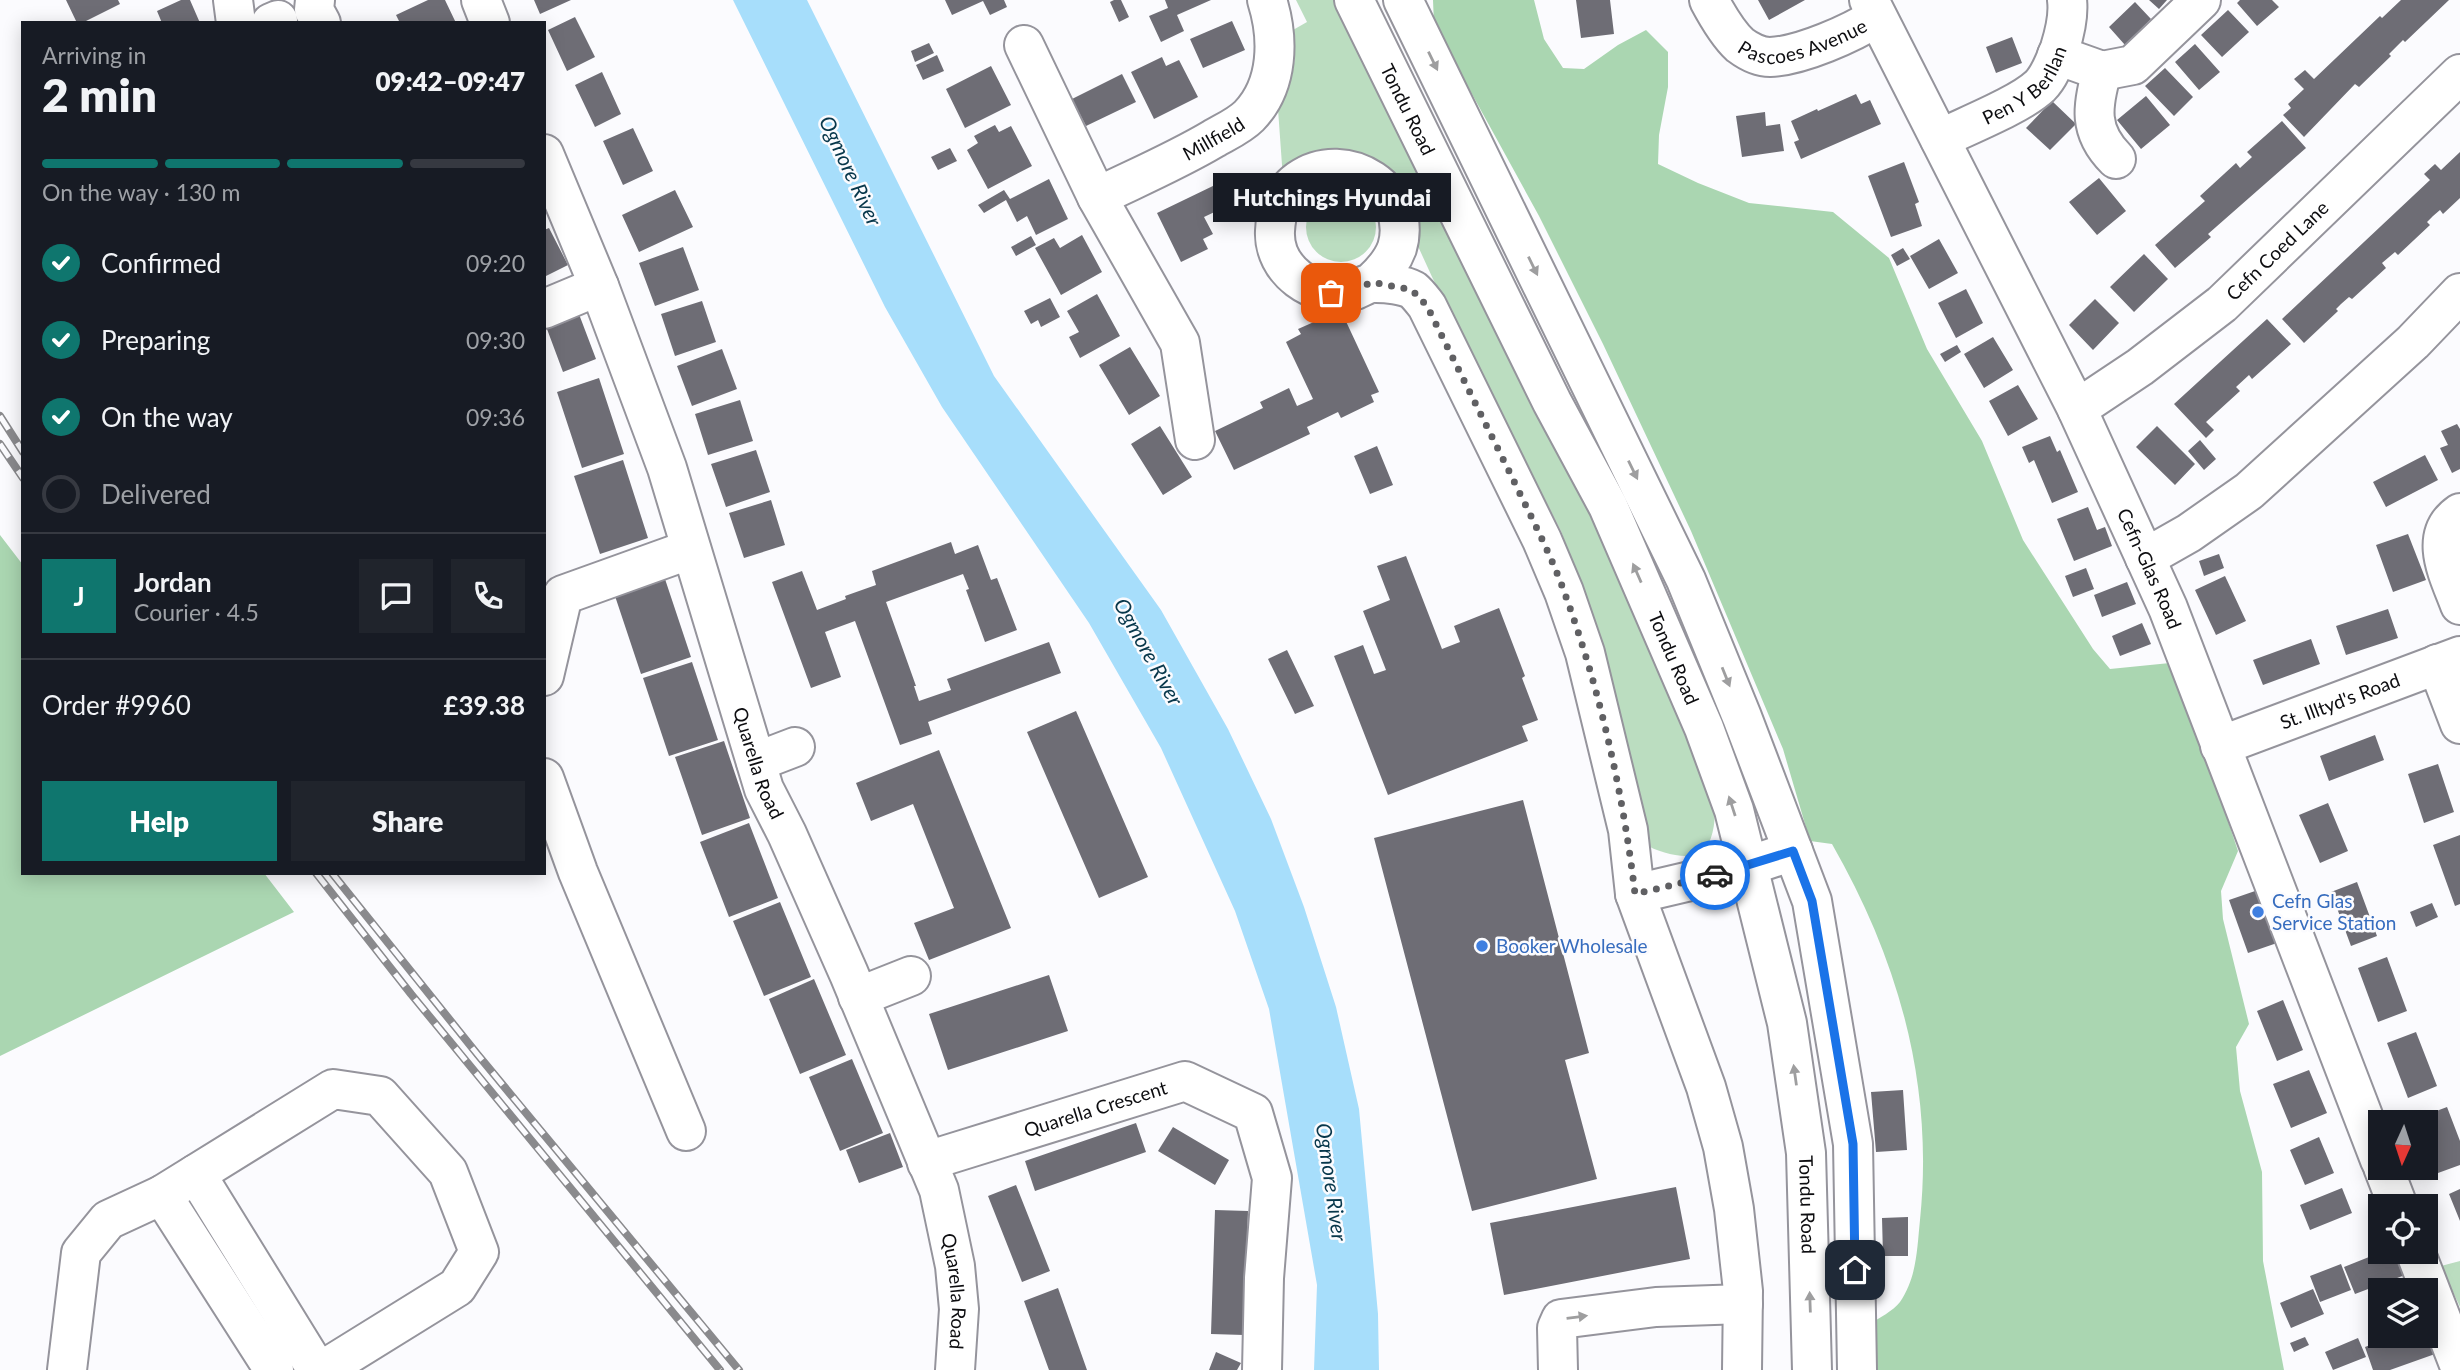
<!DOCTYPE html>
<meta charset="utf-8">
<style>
:root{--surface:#171b24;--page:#20242c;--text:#f1f3f6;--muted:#9ea1a6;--line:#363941;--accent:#0f766e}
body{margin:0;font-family:Lato,sans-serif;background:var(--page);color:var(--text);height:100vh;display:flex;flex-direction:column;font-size:26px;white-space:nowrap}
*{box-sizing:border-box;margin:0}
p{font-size:23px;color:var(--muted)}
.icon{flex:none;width:38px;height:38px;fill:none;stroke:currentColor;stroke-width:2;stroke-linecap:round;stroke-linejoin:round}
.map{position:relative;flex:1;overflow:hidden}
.details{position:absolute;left:21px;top:21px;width:525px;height:854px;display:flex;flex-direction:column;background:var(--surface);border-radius:0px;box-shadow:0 4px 18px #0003}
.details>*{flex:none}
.needle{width:46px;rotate:183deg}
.controls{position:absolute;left:2368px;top:1110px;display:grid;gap:14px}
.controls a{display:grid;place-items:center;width:70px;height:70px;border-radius:0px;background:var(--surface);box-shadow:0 4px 18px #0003;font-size:35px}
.pin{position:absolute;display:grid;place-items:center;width:60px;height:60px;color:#fff;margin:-30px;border-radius:14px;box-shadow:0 4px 10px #0006}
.courier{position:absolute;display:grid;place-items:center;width:70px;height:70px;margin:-35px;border:5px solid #1a73e8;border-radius:50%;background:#fff;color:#222;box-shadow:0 2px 9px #0007}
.bubble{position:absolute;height:49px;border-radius:0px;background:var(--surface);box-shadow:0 4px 18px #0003;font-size:23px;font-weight:800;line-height:49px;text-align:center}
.head em{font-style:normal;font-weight:800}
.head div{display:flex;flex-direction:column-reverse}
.head{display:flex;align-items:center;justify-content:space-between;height:119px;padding:0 21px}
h1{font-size:46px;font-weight:800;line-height:52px}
.bar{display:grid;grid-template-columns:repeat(4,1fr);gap:10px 7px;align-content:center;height:84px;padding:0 21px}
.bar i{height:9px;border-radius:5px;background:var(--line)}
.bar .selected{background:var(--accent)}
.bar p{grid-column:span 4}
.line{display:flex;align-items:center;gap:18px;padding:0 21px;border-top:2px solid var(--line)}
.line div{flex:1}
.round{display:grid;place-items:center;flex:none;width:74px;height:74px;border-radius:0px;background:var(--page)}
ol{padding:0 21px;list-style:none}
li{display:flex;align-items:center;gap:21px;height:77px}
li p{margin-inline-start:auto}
li .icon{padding:7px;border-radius:50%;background:var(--accent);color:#fff;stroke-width:4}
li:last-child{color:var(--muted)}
li i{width:38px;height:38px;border:4px solid var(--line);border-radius:50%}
.button{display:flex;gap:14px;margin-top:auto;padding:14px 21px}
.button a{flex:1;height:80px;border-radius:0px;background:var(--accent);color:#fff;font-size:28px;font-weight:800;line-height:80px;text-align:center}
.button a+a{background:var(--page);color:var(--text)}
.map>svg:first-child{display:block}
</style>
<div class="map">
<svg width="2460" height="1370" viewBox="0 0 2460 1370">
<rect width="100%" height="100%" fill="#fbfbfe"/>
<!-- green -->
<path fill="#bbddc0" d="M1296,0H1336L1592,515L1681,704L1715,806C1715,826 1713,840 1701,856C1681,857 1666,855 1648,846L1593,620L1561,531L1433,279L1395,196L1283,179L1278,109L1289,87L1292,76L1295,58L1293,30L1307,22Z
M1306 227a35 35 0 1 1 70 0a35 35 0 1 1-70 0Z
M2460,1261V1307L2441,1266Z"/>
<!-- forest -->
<path fill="#aad6b1" d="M1433,0H1534L1544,39L1563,68L1584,69L1618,45L1646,30L1668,52V87L1659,135L1658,164L1698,183L1749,203L1833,212L1889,258L1927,349L1982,441L2023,540L2093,649L2110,669L2170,663L2182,683L2238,851L2221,891L2223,919L2249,1024L2236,1047L2240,1091L2262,1172L2263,1261L2284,1370H1872L1870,1324C1879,1318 1893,1311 1900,1302C1917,1277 1917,1249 1920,1220C1934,1085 1899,961 1832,844L1810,841L1783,749L1691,531L1603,344L1539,216L1434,25Z
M0,535L23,565V873H264L294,912L0,1056Z"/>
<!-- water -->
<path fill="#a7defb" d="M733,0H807L994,376L1161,610L1228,729L1271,819L1304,907L1336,1007L1359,1109L1378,1314L1379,1370H1314L1317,1285L1269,1009L1235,911L1161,748L1089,623L942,407L885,307Z"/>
<!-- building -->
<path fill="#6e6d75" d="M66,0H118L120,4L82,23H77Z
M181,0H190L200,23H162L157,11Z
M428,0H445L456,23H400L396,15Z
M534,0H571L540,14Z
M945,0H1004L1007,7L990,15L983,1L952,15Z
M1114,0H1121L1129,17L1119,22L1110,2Z
M1165,0H1211L1177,15L1184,31L1161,42L1149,16L1168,8Z
M1576,0H1610L1614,34L1581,38Z
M1758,0H1805L1769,20Z
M2149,0H2167L2159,9Z
M2240,0H2272L2279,7L2257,26L2237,3Z
M2401,0H2449L2405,42L2403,40L2389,54L2391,56L2359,87L2355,84L2304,137L2283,115L2291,108L2288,104L2304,89L2294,79L2305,70L2314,79L2380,16L2382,18Z
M2135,2L2151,19L2125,45L2109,27Z
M2228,10L2249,32L2222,57L2201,35Z
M575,17L595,57L567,71L548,30Z
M1232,21L1245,50L1203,68L1190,39Z
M2012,37L2022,63L1996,73L1986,47Z
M929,43L934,53L915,62L911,51Z
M2195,44L2220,72L2199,90L2175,62Z
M937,55L944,71L923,80L916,65Z
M1162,57L1166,66L1179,60L1198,97L1154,119L1131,72Z
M991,66L1011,105L965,128L946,89Z
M2165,68L2193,97L2174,116L2145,86Z
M602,72L621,114L595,127L575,85Z
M1122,74L1136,102L1086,126L1072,99Z
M1856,94L1861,104L1870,100L1881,124L1801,159L1794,142L1799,140L1791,121L1817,109L1818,111Z
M2146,96L2170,125L2141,149L2117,120Z
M2052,101L2076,124L2050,150L2026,128Z
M1765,112L1766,126L1780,124L1784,151L1742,157L1736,116Z
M2282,121L2306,148L2208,234L2211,237L2175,268L2155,245L2205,201L2200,196L2236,163L2240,168L2252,157L2247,152Z
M995,125L999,132L1011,126L1032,166L988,189L967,150L978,143L974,136Z
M633,128L653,171L623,185L603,141Z
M950,148L957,161L938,170L931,157Z
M2460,152V198L2443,214L2440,210L2433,216L2427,222L2430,225L2398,255L2395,252L2382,263L2386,268L2352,299L2349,297L2341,304L2336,309L2338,311L2304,343L2282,319L2430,180L2424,174L2435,164L2441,170Z
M1904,162L1919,202L1915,204L1922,226L1891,237L1868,176Z
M2099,178L2126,211L2097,235L2069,202Z
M1049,179L1068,219L1036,235L1027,216L1017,222L1006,200L984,213L978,205L1004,190L1010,199Z
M1215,185L1225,207L1204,217L1213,234L1203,239L1208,249L1181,262L1157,213Z
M675,190L693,227L639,252L622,215Z
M549,228L568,265L544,277V230Z
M1082,235L1102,272L1061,295L1035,248L1054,238L1060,248Z
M1031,236L1036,245L1016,256L1011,247Z
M1939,239L1958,273L1929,289L1910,256Z
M683,247L699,290L655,306L639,263Z
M1903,248L1910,259L1897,266L1891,255Z
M2144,254L2168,279L2134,312L2110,287Z
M1966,289L1983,323L1956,338L1938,303Z
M1097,294L1120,336L1080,358L1069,337L1079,332L1067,311Z
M1050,298L1060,317L1041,327L1038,320L1031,324L1024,311Z
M2095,299L2119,323L2093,350L2069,325Z
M574,301L596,359L563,372L544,321Z
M702,301L716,342L675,356L661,314Z
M1332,314L1334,319L1343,315L1379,392L1371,395L1374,402L1341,418L1338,412L1307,427L1310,434L1234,470L1215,431L1263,408L1260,402L1289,388L1297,406L1313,399L1286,342L1301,334L1298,329Z
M2267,319L2291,344L2252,379L2249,375L2236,387L2240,391L2206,422L2214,430L2206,438L2174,404Z
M1993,337L2013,370L1984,388L1964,354Z
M1957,345L1961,352L1945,362L1940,354Z
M1130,347L1160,396L1129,415L1099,365Z
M722,349L737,389L692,406L677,366Z
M599,378L624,454L582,468L557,392Z
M2018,385L2038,419L2008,436L1989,401Z
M740,400L753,441L708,455L695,414Z
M2457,424L2460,429V469L2452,473L2440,448L2448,445L2441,431Z
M1160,426L1192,477L1163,495L1131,444Z
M2157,426L2195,464L2175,485L2136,447Z
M2050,436L2057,452L2060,450L2078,492L2052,503L2034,460L2029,463L2022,447Z
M2200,440L2216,459L2204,470L2188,451Z
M1377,446L1393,485L1370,494L1354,456Z
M756,450L770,492L726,507L711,464Z
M2425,455L2438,480L2386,507L2373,482Z
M623,460L648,538L600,554L574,476Z
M771,500L785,545L744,558L729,513Z
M2088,507L2097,530L2105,527L2112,546L2074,561L2057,519Z
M2408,534L2426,580L2393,592L2376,545Z
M951,542L955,554L978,545L991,580L997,578L1017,630L985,642L966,590L969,589L963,574L886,602L916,686H914L919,701L951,690L947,679L1049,642L1061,673L928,722L932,734L900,745L855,621L825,632L841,677L811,688L772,582L802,571L817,610L846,599L845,596L876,585L872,571Z
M2219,554L2224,568L2204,576L2199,561Z
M1406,556L1442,649L1460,642L1454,626L1499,608L1525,676L1522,678L1538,720L1522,726L1528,741L1388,795L1334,656L1363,645L1374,674L1386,670L1363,611L1390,600L1377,566Z
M2086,568L2094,589L2073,597L2065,576Z
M2225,576L2246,621L2216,635L2195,590Z
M665,579L691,657L641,674L615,596Z
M2127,582L2136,604L2102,617L2094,595Z
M2388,609L2398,638L2346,655L2336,626Z
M2142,623L2151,644L2120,656L2112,636Z
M2311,639L2320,664L2263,685L2253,660Z
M1287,650L1314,706L1295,714L1268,659Z
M692,662L718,740L669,756L643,678Z
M1076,711L1148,877L1099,898L1027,732Z
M2375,735L2384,760L2329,781L2320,756Z
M724,741L750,818L702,835L675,757Z
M939,750L1011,928L929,960L914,923L954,908L913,804L871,821L856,783Z
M2438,764L2454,812L2424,823L2408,774Z
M1523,800L1589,1053L1565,1060L1597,1179L1472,1211L1374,838Z
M2328,803L2348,851L2320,863L2299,815Z
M749,823L778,898L729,917L700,842Z
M2460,835V904L2455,906L2433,845Z
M2357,882L2377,936L2351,946L2331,892Z
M2258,890L2277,943L2248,953L2229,900Z
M780,902L811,977L764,996L733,921Z
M2432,903L2438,917L2416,927L2410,912Z
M2387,957L2407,1011L2378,1022L2358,968Z
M1049,975L1068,1031L948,1070L929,1014Z
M814,979L846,1055L800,1074L769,999Z
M2283,1000L2303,1050L2277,1061L2257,1011Z
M2416,1032L2437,1086L2408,1098L2387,1043Z
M852,1059L883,1133L840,1151L809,1077Z
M2309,1070L2327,1113L2291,1128L2273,1084Z
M1903,1090L1907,1150L1876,1152L1871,1092Z
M2447,1107L2460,1141V1165L2438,1173L2426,1138V1122H2420L2418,1118Z
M1136,1123L1146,1152L1035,1191L1025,1161Z
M1173,1127L1229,1160L1215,1185L1158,1151Z
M890,1133L903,1167L859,1183L846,1150Z
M2319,1137L2334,1173L2305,1185L2290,1150Z
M1016,1185L1050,1271L1022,1282L988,1196Z
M1676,1187L1690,1259L1504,1295L1490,1223Z
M2342,1188L2352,1213L2310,1230L2300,1205Z
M2460,1189V1221L2449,1194Z
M1215,1210L1248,1211L1244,1335L1211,1334Z
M1908,1217V1256H1883L1882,1218Z
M2384,1251H2396L2405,1275L2355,1294L2344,1267Z
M2341,1264L2351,1290L2320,1302L2310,1276Z
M1058,1288L1087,1370H1049L1024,1301Z
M2313,1289L2324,1314L2291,1328L2280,1303Z
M2426,1328L2435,1354L2390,1370H2373L2365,1347L2396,1335H2426Z
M2305,1337L2309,1345L2294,1352L2290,1343Z
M2358,1338L2366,1357L2333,1370L2325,1352Z
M1216,1352L1241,1363L1237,1370H1209Z"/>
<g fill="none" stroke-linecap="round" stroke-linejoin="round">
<defs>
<g id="minor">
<path d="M233,0L236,23"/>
<path d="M315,0L314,10L321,23"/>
<path d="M481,0L490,23"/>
<path id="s1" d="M1709,0C1717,15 1727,33 1740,45C1748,51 1760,57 1770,57C1801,56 1852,33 1877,17"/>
<path id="s2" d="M1869,0L2077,409L2168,608L2380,1160"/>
<path d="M271,23L278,20"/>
<path id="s3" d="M1024,45L1097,197C1136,178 1176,161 1213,139C1225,132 1239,126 1249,116C1279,85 1279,38 1267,0"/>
<path d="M2057,55L2102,71L2133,65L2201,0"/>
<path d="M2102,71C2092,106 2088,131 2116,159"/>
<path id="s4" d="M1940,139C1966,126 2020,105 2040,86C2050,76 2055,61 2060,48C2065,32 2069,16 2067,0"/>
<path id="s5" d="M544,154L599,286L667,468L764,789L787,834L849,974L939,1190L955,1266L959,1309L955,1370"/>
<path d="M1097,197L1180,343L1195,440"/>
<path d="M1372,282C1383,272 1392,262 1397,248C1414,191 1346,147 1299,180C1282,192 1276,211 1275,231C1273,270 1314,300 1352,291C1360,289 1367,282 1376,283C1387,283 1404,285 1413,290C1418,294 1423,301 1427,306L1542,540L1564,592L1585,653L1628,830L1635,894L1706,1087L1723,1147L1734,1209L1743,1291L1742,1370"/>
<path d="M544,309L599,286"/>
<path id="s6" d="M2077,409L2140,367L2222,304L2460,74"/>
<path d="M2460,513C2427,536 2449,575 2460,605"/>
<path d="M2145,558L2189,533L2249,491L2413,342L2460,293"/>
<path d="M2437,664L2460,724"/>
<path d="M544,676L563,595L691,549"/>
<path id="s7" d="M2220,746L2460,656"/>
<path d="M756,762L795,747"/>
<path d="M544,778L578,872L686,1131"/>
<path d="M1635,894L1733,871L1793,851"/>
<path d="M858,997L911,976"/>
<path id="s8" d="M927,1163L940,1157L1185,1081L1253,1113L1272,1178L1264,1278L1262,1370"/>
<path d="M2383,1167L2398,1206"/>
<path d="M196,1174L317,1370"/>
<path d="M162,1195L274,1370"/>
<path d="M2415,1251L2460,1367"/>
<path d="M67,1370L81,1253L108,1220L162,1195L333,1089L380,1096L448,1172L479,1252L457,1287L323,1370"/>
<path d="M1558,1370L1557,1328L1561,1319L1656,1307L1743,1304"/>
</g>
<g id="major">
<path id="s9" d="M1354,0L1552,402L1608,506L1704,728L1734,810L1787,1023L1806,1153L1812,1370"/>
<path d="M1403,0L1686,580L1742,717L1812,901L1853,1144L1857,1370"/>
</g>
</defs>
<!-- minor casing -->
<use href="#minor" stroke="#95949c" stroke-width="42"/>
<!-- major casing -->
<use href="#major" stroke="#95949c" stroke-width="42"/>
<!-- minor -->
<use href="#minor" stroke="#fff" stroke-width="38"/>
<!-- major -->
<use href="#major" stroke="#fff" stroke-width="38"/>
<defs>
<path id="rail" d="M0,416L23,452
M0,444L23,478
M316,873L411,994L720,1370
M332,873L478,1055L739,1370"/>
</defs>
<!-- rail casing -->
<use href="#rail" stroke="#8a8a8d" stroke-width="8"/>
<!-- rail -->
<use href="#rail" stroke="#fbfbfe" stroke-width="5" stroke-dasharray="16" stroke-linecap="butt"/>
</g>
<!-- one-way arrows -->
<defs><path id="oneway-solid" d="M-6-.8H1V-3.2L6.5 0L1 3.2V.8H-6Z" transform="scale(1.75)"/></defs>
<g fill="#9e9e9f">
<use href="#oneway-solid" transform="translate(1433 61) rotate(64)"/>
<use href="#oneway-solid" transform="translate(1533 266) rotate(64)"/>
<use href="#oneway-solid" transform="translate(1633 470) rotate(64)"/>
<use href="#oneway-solid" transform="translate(1637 573) rotate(-114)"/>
<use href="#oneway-solid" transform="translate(1726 677) rotate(68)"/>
<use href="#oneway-solid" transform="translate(1732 806) rotate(-108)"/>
<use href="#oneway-solid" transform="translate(1795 1075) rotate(-98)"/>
<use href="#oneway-solid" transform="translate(1810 1302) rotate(-92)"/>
<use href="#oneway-solid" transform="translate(1577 1317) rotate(-7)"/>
</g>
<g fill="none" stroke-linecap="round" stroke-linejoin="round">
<!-- done -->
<path stroke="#606063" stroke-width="7" stroke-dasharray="0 12.6" d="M1331,293L1353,291L1372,282L1412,290L1427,306C1455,362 1482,417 1510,473C1529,513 1550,552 1565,594C1600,690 1623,792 1635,894L1715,875"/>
<!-- route -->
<path stroke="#1a73e8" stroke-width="9" d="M1715,875L1793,851L1812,901L1853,1144L1855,1270"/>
</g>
<!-- markers -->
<g fill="#3f7fe0" stroke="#fbfbfe" stroke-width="2.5">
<circle cx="2258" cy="912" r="7"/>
<circle cx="1482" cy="946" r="7"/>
</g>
<g text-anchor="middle" stroke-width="5" stroke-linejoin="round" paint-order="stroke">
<!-- street labels -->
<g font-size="19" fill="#0d0d10" stroke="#fbfbfe">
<text dy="7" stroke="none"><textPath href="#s1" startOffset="122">Pascoes Avenue</textPath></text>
<text dy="7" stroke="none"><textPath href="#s4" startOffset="103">Pen Y Berllan</textPath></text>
<text dy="7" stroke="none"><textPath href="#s9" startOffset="122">Tondu Road</textPath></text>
<text dy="7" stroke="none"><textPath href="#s3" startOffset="299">Millfield</textPath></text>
<text dy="7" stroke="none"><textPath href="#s6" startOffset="256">Cefn Coed Lane</textPath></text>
<text dy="7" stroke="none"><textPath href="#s2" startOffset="634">Cefn-Glas Road</textPath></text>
<text dy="7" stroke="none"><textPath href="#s9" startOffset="732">Tondu Road</textPath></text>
<text dy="7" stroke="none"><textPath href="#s7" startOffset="128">St. Illtyd's Road</textPath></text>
<text dy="7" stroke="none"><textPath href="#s5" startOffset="646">Quarella Road</textPath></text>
<text dy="7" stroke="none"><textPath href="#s8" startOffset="177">Quarella Crescent</textPath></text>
<text dy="7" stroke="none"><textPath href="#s9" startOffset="1298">Tondu Road</textPath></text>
<text dy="7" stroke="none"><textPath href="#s5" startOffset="1213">Quarella Road</textPath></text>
</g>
<!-- shop labels -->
<g font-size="19" fill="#366cbe" stroke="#fbfbfe" text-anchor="start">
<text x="2272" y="908">Cefn Glas<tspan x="2272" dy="22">Service Station</tspan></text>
<text x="1496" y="953">Booker Wholesale</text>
</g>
<!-- water labels -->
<g font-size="21" font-style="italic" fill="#07374b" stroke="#fbfbfe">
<text transform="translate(850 171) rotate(65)" y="7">Ogmore River</text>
<text transform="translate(1148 652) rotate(61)" y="7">Ogmore River</text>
<text transform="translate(1331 1182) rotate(82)" y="7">Ogmore River</text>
</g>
</g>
</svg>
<div class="controls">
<a><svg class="needle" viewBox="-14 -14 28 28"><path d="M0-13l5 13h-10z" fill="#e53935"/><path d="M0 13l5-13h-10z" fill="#9ea1a6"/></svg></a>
<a><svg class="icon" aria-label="locate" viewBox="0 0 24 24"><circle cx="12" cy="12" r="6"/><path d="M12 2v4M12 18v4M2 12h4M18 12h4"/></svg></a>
<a><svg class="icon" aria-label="layers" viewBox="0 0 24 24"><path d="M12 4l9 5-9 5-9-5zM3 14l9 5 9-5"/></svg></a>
</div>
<div class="pin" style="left:1331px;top:293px;background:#ea580c"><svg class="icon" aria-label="bag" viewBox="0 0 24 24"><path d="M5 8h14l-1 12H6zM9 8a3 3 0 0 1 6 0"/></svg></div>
<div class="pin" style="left:1855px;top:1270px;background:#1f2937"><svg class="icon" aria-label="home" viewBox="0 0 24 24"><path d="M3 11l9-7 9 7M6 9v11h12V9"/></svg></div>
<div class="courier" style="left:1715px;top:875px"><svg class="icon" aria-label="car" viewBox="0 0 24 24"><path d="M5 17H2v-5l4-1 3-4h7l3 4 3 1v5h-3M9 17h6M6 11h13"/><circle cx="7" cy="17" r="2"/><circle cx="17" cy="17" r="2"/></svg></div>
<div class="bubble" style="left:1213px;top:173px;width:238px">Hutchings Hyundai</div>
<section class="details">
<div class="head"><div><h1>2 min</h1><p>Arriving in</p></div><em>09:42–09:47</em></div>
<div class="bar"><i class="selected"></i><i class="selected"></i><i class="selected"></i><i></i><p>On the way · 130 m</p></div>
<ol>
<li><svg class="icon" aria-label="check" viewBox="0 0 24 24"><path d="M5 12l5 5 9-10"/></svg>Confirmed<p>09:20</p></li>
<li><svg class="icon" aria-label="check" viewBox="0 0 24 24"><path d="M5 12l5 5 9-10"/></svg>Preparing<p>09:30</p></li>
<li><svg class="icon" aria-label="check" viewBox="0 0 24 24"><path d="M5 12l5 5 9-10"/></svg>On the way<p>09:36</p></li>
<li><i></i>Delivered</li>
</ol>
<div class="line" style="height:126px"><b class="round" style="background:var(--accent);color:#fff">J</b><div><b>Jordan</b><p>Courier · 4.5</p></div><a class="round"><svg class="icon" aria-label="chat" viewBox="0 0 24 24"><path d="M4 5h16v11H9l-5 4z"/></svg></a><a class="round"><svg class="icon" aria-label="phone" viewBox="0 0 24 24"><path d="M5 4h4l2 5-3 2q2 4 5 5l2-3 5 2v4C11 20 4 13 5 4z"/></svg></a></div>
<div class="line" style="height:91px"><div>Order #9960</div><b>£39.38</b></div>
<div class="button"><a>Help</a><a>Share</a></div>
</section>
</div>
